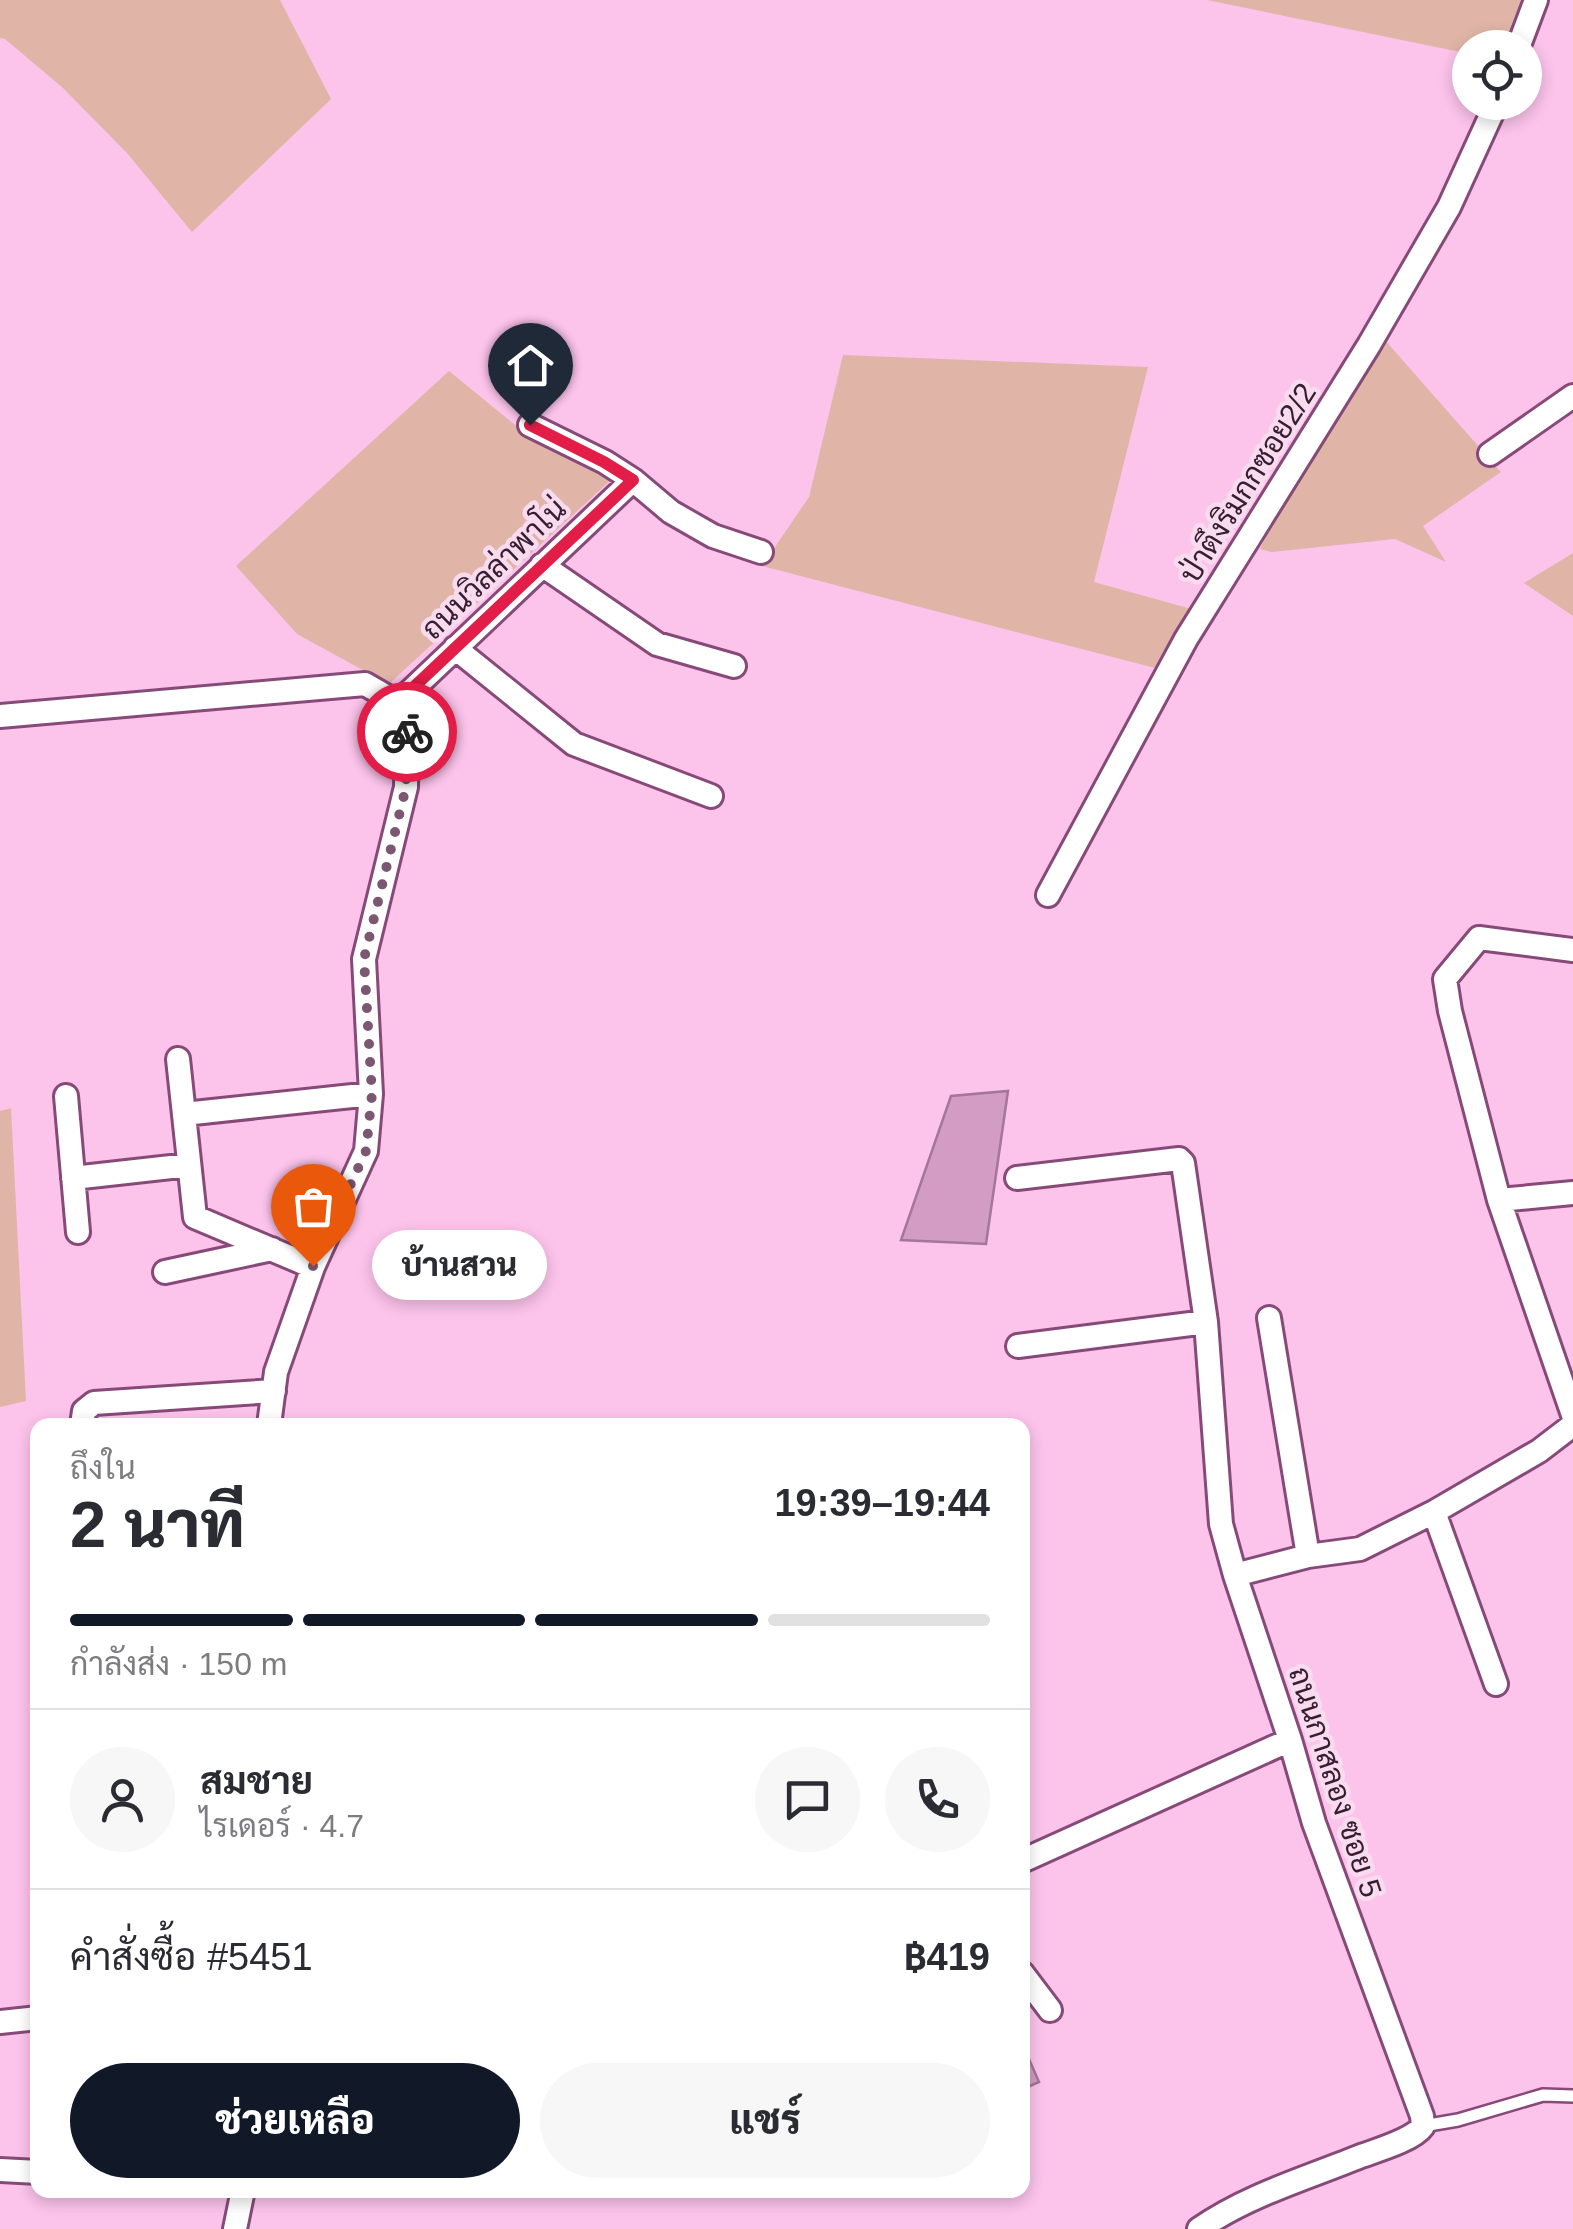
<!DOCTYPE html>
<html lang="th">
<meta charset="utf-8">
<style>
:root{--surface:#fff;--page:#f7f7f7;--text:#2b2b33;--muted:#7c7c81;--line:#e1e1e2;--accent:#111827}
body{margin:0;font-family:Arial,Sarabun,sans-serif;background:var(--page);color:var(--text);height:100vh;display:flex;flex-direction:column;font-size:38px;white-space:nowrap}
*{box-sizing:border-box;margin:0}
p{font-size:32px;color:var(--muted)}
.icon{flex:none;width:55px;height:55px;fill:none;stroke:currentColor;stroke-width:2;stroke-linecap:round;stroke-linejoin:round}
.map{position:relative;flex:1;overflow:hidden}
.side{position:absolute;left:30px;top:1418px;width:1000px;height:780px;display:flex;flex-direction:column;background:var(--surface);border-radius:20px;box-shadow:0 5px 15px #0003}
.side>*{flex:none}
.fabs{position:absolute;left:1452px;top:30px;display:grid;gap:20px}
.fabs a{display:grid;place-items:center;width:90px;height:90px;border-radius:50%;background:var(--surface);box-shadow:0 5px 15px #0003;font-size:50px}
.pin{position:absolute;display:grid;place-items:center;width:85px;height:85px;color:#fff;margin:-102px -42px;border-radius:50% 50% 50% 0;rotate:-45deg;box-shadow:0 0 10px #0007}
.pin .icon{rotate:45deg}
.courier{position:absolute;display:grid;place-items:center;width:100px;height:100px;margin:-50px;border:8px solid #e11d48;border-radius:50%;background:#fff;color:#222;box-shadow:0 2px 12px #0007}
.bubble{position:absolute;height:70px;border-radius:35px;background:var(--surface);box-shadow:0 5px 15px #0003;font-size:32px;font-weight:800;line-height:70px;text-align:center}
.overview em{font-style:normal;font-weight:800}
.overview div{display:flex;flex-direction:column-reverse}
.overview{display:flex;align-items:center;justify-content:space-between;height:170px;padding:0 40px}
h1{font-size:65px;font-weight:800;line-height:75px}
.bar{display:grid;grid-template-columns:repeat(4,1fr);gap:15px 10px;align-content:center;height:120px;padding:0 40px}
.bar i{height:12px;border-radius:8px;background:var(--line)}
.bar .selected{background:var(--accent)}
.bar p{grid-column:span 4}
.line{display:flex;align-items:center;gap:25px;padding:0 40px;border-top:2px solid var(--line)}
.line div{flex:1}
.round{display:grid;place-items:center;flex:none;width:105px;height:105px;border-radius:52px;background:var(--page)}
.primary-button{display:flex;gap:20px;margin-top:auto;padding:20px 40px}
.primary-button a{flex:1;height:115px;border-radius:60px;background:var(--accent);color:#fff;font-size:40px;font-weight:800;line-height:115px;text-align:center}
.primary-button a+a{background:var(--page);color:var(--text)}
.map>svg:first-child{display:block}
</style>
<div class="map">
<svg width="1573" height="2229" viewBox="0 0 1573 2229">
<rect width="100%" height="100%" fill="#fcc3eb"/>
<!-- green -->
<path fill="#e0b5a8" d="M0,0H280L331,99L192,232L127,153L63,88L5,39L0,38Z
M1207,0H1528L1510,47L1470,48V54Z
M1384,339L1501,472L1423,526L1446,562L1395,539L1272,552L1260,549L1266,536Z
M843,355L1148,367L1094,582L1195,610L1159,669L762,566L809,497Z
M449,371L520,429L612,479L391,682L359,668L297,634L236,566Z
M1573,553V616L1524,583Z
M11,1108L26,1401L0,1407V1111Z"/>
<!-- water -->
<path fill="#d39cc4" stroke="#a47698" stroke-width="2.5" d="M1008,1091L986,1244L901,1240L951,1096Z
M1022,2043L1039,2082L1023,2089H1022Z"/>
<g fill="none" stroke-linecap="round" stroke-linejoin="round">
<defs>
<path id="service" d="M1423,2126L1458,2120L1543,2095L1573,2096"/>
<path id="minor" d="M1518,48L1536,0
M530,425L605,462L633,480L671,512L713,536L761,552
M1490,454L1573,396
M542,565L657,644L734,666
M455,648L574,744L711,796
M398,703L633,480
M0,716L365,684L398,703L407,728L406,787L364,959L371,1094L366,1151L313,1267L276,1372L269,1425
M1048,895L1186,639L1369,345L1449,207L1497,102
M1573,950L1479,938L1445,979L1450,1011L1499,1200L1573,1415
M178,1059L195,1217L313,1267
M66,1096L78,1232
M184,1114L371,1094
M73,1178L189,1165
M1017,1178L1179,1159L1183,1163L1206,1322L1221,1524L1235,1575
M1499,1200L1573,1193
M165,1272L272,1249
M1269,1318L1308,1556
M1018,1346L1206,1322
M82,1425L84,1411L94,1403L274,1391
M1434,1512L1496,1684
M1022,1861L1290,1740
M1022,1973L1050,2010
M0,2022L38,2018
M0,2170L38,2172
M235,2229L243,2190
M1199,2229C1248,2195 1307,2178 1361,2156C1378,2150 1413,2140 1423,2126L1422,2116L1314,1823L1290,1740L1235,1575L1308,1556L1360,1549L1434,1512L1539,1451L1573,1425"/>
</defs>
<!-- service casing -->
<use href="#service" stroke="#874a78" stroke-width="16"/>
<!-- minor casing -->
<use href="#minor" stroke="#874a78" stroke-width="28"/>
<!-- service -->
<use href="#service" stroke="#fff" stroke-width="11"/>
<!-- minor -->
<use href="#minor" stroke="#fff" stroke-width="22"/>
</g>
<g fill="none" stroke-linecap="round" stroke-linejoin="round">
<!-- done -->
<path stroke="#7c5772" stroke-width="10" stroke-dasharray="0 18" d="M313,1266L366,1151L372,1094L364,959L406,787L407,732"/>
<!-- route -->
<path stroke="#e11d48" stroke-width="12" d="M407,732L398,702L633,480L604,462L530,425"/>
</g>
<g text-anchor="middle" stroke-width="9" stroke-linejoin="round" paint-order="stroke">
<!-- street labels -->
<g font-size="30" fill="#371d31" stroke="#f8dbef">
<text transform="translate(1248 483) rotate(-58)" y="10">ป่าตึงริมกกซอย2/2</text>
<text transform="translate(494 569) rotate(-44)" y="10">ถนนวิลล่าพาโน่</text>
<text transform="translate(1335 1782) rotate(72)" y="10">ถนนกาสลอง ซอย 5</text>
</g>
</g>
</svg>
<div class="fabs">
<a><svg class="icon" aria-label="locate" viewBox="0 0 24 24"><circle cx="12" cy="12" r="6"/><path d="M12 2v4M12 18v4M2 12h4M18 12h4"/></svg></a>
</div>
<div class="pin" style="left:313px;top:1266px;background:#ea580c"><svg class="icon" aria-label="bag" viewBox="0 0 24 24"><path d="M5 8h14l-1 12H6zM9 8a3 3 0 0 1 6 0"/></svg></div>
<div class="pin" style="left:530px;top:425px;background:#1f2937"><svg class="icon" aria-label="home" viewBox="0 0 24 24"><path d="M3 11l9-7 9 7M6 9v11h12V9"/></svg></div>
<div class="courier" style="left:407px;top:732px"><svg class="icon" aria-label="bike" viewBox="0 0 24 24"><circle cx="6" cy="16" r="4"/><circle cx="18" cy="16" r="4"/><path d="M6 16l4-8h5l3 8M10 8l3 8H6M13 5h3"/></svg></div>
<div class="bubble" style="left:372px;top:1230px;width:175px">บ้านสวน</div>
<section class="side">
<div class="overview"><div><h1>2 นาที</h1><p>ถึงใน</p></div><em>19:39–19:44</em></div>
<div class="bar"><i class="selected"></i><i class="selected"></i><i class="selected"></i><i></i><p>กำลังส่ง · 150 m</p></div>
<div class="line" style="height:180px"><a class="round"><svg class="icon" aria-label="person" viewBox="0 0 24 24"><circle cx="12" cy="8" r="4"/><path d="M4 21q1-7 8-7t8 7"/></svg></a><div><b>สมชาย</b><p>ไรเดอร์ · 4.7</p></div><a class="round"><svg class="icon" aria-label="chat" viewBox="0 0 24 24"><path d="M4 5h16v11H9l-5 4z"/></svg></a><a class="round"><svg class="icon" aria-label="phone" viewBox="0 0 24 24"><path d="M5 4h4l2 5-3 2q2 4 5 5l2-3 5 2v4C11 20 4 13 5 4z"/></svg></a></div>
<div class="line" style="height:130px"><div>คำสั่งซื้อ #5451</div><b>฿419</b></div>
<div class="primary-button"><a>ช่วยเหลือ</a><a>แชร์</a></div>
</section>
</div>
